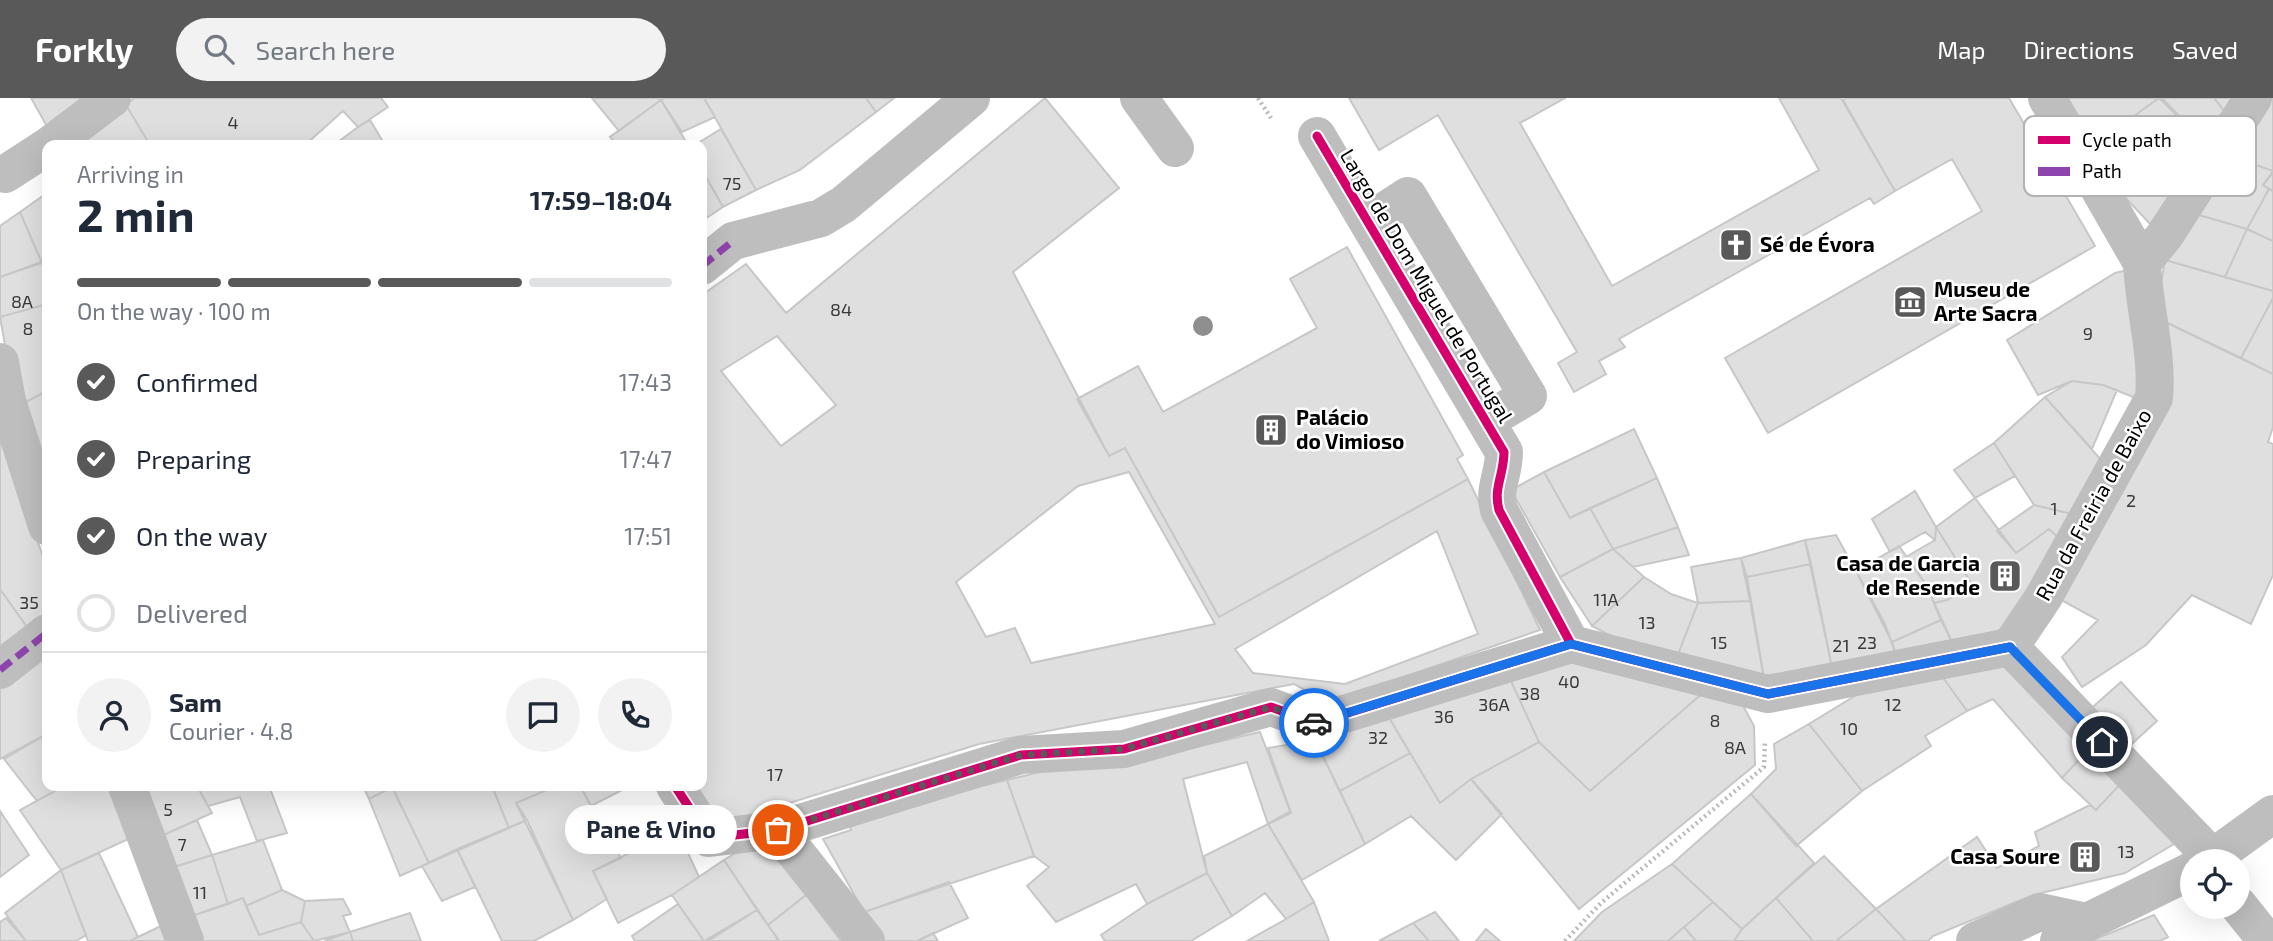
<!DOCTYPE html>
<meta charset="utf-8">
<style>
:root{--surface:#fff;--page:#f2f2f3;--text:#1f2937;--muted:#747a83;--line:#e0e1e3;--accent:#595959}
body{margin:0;font-family:"Exo 2",sans-serif;background:var(--page);color:var(--text);height:100vh;display:flex;flex-direction:column;font-size:26px;white-space:nowrap}
*{box-sizing:border-box;margin:0}
p{font-size:23px;color:var(--muted)}
.icon{flex:none;width:38px;height:38px;fill:none;stroke:currentColor;stroke-width:2;stroke-linecap:round;stroke-linejoin:round}
.map{position:relative;flex:1;overflow:hidden}
.sheet{position:absolute;left:42px;top:42px;width:665px;height:651px;display:flex;flex-direction:column;background:var(--surface);border-radius:14px;box-shadow:0 7px 28px #0002}
.sheet>*{flex:none}
.controls{position:absolute;left:2180px;top:751px;display:grid;gap:14px}
.controls a{display:grid;place-items:center;width:70px;height:70px;border-radius:50%;background:var(--surface);box-shadow:0 7px 28px #0002;font-size:35px}
.pin{position:absolute;display:grid;place-items:center;width:60px;height:60px;color:#fff;margin:-30px;border:4px solid #fff;border-radius:50%;box-shadow:0 2px 7px #0007}
.courier{position:absolute;display:grid;place-items:center;width:70px;height:70px;margin:-35px;border:5px solid #1a73e8;border-radius:50%;background:#fff;color:#222;box-shadow:0 2px 9px #0007}
.bubble{position:absolute;height:49px;border-radius:24px;background:var(--surface);box-shadow:0 7px 28px #0002;font-size:23px;font-weight:700;line-height:49px;text-align:center}
.summary em{font-style:normal;font-weight:700}
.summary div{display:flex;flex-direction:column-reverse}
.summary{display:flex;align-items:center;justify-content:space-between;height:119px;padding:0 35px}
h1{font-size:46px;font-weight:700;line-height:52px}
.bar{display:grid;grid-template-columns:repeat(4,1fr);gap:10px 7px;align-content:center;height:84px;padding:0 35px}
.bar i{height:9px;border-radius:5px;background:var(--line)}
.bar .active{background:var(--accent)}
.bar p{grid-column:span 4}
.line{display:flex;align-items:center;gap:18px;padding:0 35px;border-top:2px solid var(--line)}
.line div{flex:1}
.round{display:grid;place-items:center;flex:none;width:74px;height:74px;border-radius:37px;background:var(--page)}
ol{padding:0 35px;list-style:none}
li{display:flex;align-items:center;gap:21px;height:77px}
li p{margin-inline-start:auto}
li .icon{padding:7px;border-radius:50%;background:var(--accent);color:#fff;stroke-width:4}
li:last-child{color:var(--muted)}
li i{width:38px;height:38px;border:4px solid var(--line);border-radius:50%}
header{display:flex;align-items:center;gap:42px;box-sizing:border-box;height:98px;padding:0 35px;background:var(--accent);color:#fff}
header strong{font-size:33px}
nav{display:flex;gap:38px;margin-inline-start:auto;font-size:24px}
.search{width:490px;height:63px;background:var(--page);display:flex;align-items:center;gap:18px;box-sizing:border-box;padding:0 24px;border-radius:38px;color:var(--muted);font-size:26px}
.map>svg:first-child{display:block}
</style>
<header>
<strong>Forkly</strong>
<div class="search"><svg class="icon" aria-label="search" viewBox="0 0 24 24"><circle cx="10" cy="10" r="6"/><path d="M15 15l6 6"/></svg>Search here</div>
<nav><a>Map</a><a>Directions</a><a>Saved</a></nav>
</header>
<div class="map">
<svg width="2273" height="843" viewBox="0 0 2273 843">
<rect width="100%" height="100%" fill="#fff"/>
<!-- building -->
<path fill="#dfdfdf" stroke="#c7c7c7" stroke-width="2" fill-rule="evenodd" d="M31,0H89L49,32Z
M134,0H381L388,9L358,29L343,13L305,47H150L126,7Z
M592,0H659L661,2L619,33Z
M664,0H704L715,19L682,34L661,2Z
M704,0H866L876,14L800,72L756,92Z
M866,0H894L876,14Z
M1045,0L1119,90L1013,174L1109,358L1125,350L1219,519L1468,381L1540,532L1328,605L1294,586L979,646L722,726L695,688H702V197L746,166L786,215ZM777,238L836,307L781,348L721,273ZM1129,374L1215,526L1031,565L1015,530L986,539L956,484L1078,388ZM1437,433L1478,536L1345,586L1253,575L1235,551Z
M1349,0H1565L1520,25L1612,188L1819,72L1779,0H1841L1895,93L1874,106L1870,100L1619,241L1625,249L1599,263L1606,276L1574,294L1558,265L1577,254L1438,17L1379,52Z
M1846,0H2009L2095,148L1768,335L1725,260L1982,113L1952,61L1895,93L1843,2Z
M2066,0H2159L2095,46Z
M2159,0L2198,38L2123,97L2095,46Z
M2162,0H2214L2229,19L2208,48Z
M2214,0H2241L2229,19Z
M2262,0H2273V73L2226,56Z
M661,2L688,47H617L610,39Z
M126,7L150,47H72Z
M370,22L385,47H334L358,29Z
M721,31L756,92L723,109L702,72V47H695Z
M2198,38L2208,48L2150,126L2123,97Z
M2226,56L2273,73L2263,87L2269,91L2247,131L2192,115Z
M702,72L723,109L702,123Z
M2273,75V93L2263,87Z
M2269,91L2273,93V143L2247,131Z
M47,95V162L42,165L20,114Z
M20,114L42,165L0,179V128Z
M2192,115L2247,131L2225,179L2165,162Z
M2247,131L2273,143V193L2225,179Z
M1347,149L1463,357L1457,361L1468,381L1219,519L1125,350L1109,358L1077,301L1138,268L1163,314L1317,230L1290,181Z
M47,162V206L0,219V179Z
M2165,162L2273,193V200L2241,260L2155,219Z
M2128,172L2143,303L2103,287L2072,283L2038,297L2007,242L2115,175Z
M2273,200V276L2241,260Z
M47,206V293L16,309L0,219Z
M2155,219L2273,276V329L2268,344L2273,346V477L2251,526L2192,497L2146,547L2082,589L2062,559L2098,522L2054,498L2170,288Z
M2072,283L2103,287L2117,292L2092,351L2045,299Z
M47,293V358L32,366L16,309Z
M2045,299L2102,363L2072,416L2034,407L1994,345Z
M1634,331L1657,380L1570,420L1544,374Z
M0,336L47,470V514L27,529L0,491Z
M1994,345L2015,378L1975,400L1954,372Z
M1544,374L1570,420L1590,410L1613,451L1560,479L1511,392Z
M1657,380L1678,429L1613,451L1590,410Z
M1915,393L1936,429L1935,442L1925,434L1890,454L1872,421Z
M1975,400L2016,455L2049,431L2063,444L2010,529L1953,546L1934,505L1947,502L1973,488L1936,429Z
M2034,407L2072,416L2063,444L2049,431L2016,455L1997,433Z
M1678,429L1689,457L1633,469L1613,451Z
M1936,429L1973,488L1947,502L1934,505L1927,488L1906,459L1935,442Z
M1836,437L1884,524L1897,559L1833,574L1805,442Z
M1805,442L1811,466L1747,479L1741,460Z
M1899,448L1927,488L1941,522L1892,544L1856,473Z
M1613,451L1644,479L1592,528L1560,479Z
M1741,460L1750,503L1698,505L1691,469Z
M1811,466L1833,574L1764,580L1747,479Z
M1644,479L1671,496L1698,505L1675,564L1637,552L1592,528Z
M0,491L27,529L0,548Z
M1750,503L1764,580L1675,564L1698,505Z
M1941,522L1953,546L1897,559L1892,544Z
M47,551V636L0,661V585Z
M2002,558L2089,651L2062,680L1993,601L1967,613L1939,574Z
M1578,560L1705,593L1590,693L1539,644L1510,581Z
M1939,574L1967,613L1925,638L1931,648L1862,693L1809,626L1881,582Z
M1510,581L1539,644L1471,681L1440,705L1388,618Z
M2121,584L2157,623L2124,653L2087,614Z
M1705,593L1741,604L1754,628L1755,667L1579,811L1471,681L1539,644L1590,693Z
M1388,618L1410,655L1340,693L1315,642Z
M1809,626L1862,693L1796,748L1751,696L1776,671L1774,646Z
M1260,634L1290,713L1268,726L1247,664L1183,681L1207,775L1147,806L1136,786L1056,824L1027,788L1049,769L1034,758L1007,682L1065,668L1128,665Z
M47,636V688H64L37,703L4,661Z
M1315,642L1365,746L1302,782L1268,726L1291,715L1268,650Z
M2089,651L2124,682L2096,712L2062,680Z
M1410,655L1440,705L1471,681L1502,716L1456,762L1411,718L1365,746L1340,693Z
M1007,682L1034,758L864,814L823,741L851,732L848,719Z
M2124,682L2174,746L2125,775L2033,797L1933,838L1928,843H1906L1876,811L1977,739L1997,770L2039,748L2035,734L2090,707L2096,712Z
M64,688H115L135,738L61,772L20,712Z
M137,688H197L212,715L159,739Z
M197,688H269L287,735L257,743L240,699L208,708Z
M363,688H395L369,701Z
M395,688H492L509,730L429,765L392,689Z
M492,688H556L516,705L527,722L509,730Z
M556,688H580L621,760L593,773L607,801L573,822L516,705Z
M580,688H630L591,708Z
M392,689L429,765L400,778L369,701Z
M1751,696L1814,765L1742,831L1672,766Z
M0,713L29,757L0,779Z
M197,722L212,757L168,771L159,739Z
M527,722L573,822L534,843H502L457,751Z
M1268,726L1314,804L1286,821L1265,795L1232,818L1207,775L1204,758Z
M677,731L699,779L672,797L618,825L593,773Z
M760,740L806,797L768,827L724,762Z
M263,742L282,792L246,808L243,800L228,806L212,757Z
M457,751L475,789L442,803L422,768Z
M99,755L138,839L130,843H88L61,772Z
M212,757L228,806L186,820L168,771Z
M1824,758L1876,811L1836,843H1813L1776,800Z
M724,762L757,812L704,843L672,797Z
M1672,766L1713,804L1668,843H1574L1602,814Z
M61,772L86,837L76,843H26L5,815Z
M1207,775L1232,818L1191,843H1105L1101,837L1147,806Z
M949,784L968,820L917,843H884L864,814Z
M282,792L305,803L301,824L259,837L246,808Z
M806,797L841,843H779L768,827Z
M243,800L259,837L301,824L314,843H194L186,820Z
M1776,800L1813,843H1734L1742,831Z
M343,801L351,816L343,818L350,834L314,843L301,824L305,803Z
M1314,804L1329,843H1247L1286,821Z
M1713,804L1742,831L1734,843H1696L1684,829Z
M678,806L704,843H635L632,838Z
M1876,811L1906,843H1836Z
M757,812L778,841L775,843H708Z
M1435,814L1459,843H1429L1413,825Z
M410,815L421,843H353L350,834Z
M2154,817L2168,839L2160,843H2091Z
M6,820L26,843H0V824Z
M1413,825L1429,843H1379Z
M161,828L166,843H130L138,839Z
M1684,829L1696,843H1668Z
M1486,831L1500,843H1476Z
M350,834L353,843H324Z
M933,835L938,843H917Z"/>
<g fill="none" stroke-linecap="round" stroke-linejoin="round">
<!-- path -->
<path stroke="#b9b9b9" stroke-width="4.5" stroke-dasharray="2 3.5" stroke-linecap="butt" d="M1258,0L1271,20
M1565,843L1602,804L1764,669L1765,644"/>
<!-- minor -->
<path stroke="#bebebe" stroke-width="38" d="M1139,0L1175,50
M2047,0L2142,165
M1317,38L1504,354C1504,377 1493,390 1499,412L1571,546L1768,596L2010,549
M50,47L112,0
M5,76L47,49
M1368,124L1408,98L1528,298L1486,323
M702,168L733,143L821,120L844,106L971,0
M0,264L7,303L47,428
M2010,549L2043,500L2154,300C2158,256 2144,210 2142,165L2165,137L2253,0
M2010,549L2212,759
M0,572L47,535
M127,688L185,843
M675,688L709,740L778,732L1021,657L1124,651L1271,609L1315,625L1571,546
M778,732L866,843
M2208,763L2273,716
M2238,807L2267,843
M1975,843L2040,814L2087,824
M2059,843L2087,824L2193,772"/>
<!-- quiet -->
<path stroke="#8e44ad" stroke-width="7" stroke-dasharray="14 7" stroke-linecap="butt" d="M702,168L733,143
M0,572L47,535"/>
<defs>
<path id="cycleway" d="M1317,38L1504,354C1504,377 1493,390 1499,412L1571,546L1768,596L2010,549
M675,688L709,740L778,732L1021,657L1124,651L1271,609L1315,625L1571,546"/>
</defs>
<!-- cycleway casing -->
<use href="#cycleway" stroke="#fff" stroke-width="13"/>
<!-- cycleway -->
<use href="#cycleway" stroke="#d6006c" stroke-width="9"/>
</g>
<!-- trees -->
<circle fill="#8f8f8f" cx="1203" cy="228" r="10"/>
<g fill="none" stroke-linecap="round" stroke-linejoin="round">
<!-- done -->
<path stroke="#595959" stroke-width="7" stroke-dasharray="0 12.6" d="M778,732L1021,657L1124,651L1271,609L1314,625"/>
<!-- route -->
<path stroke="#1a73e8" stroke-width="9" d="M1314,625L1571,546L1768,596L2010,549L2102,644"/>
</g>
<!-- icons -->
<defs>
<symbol id="church-square" viewBox="-11 -11 22 22"><rect x="-9" y="-9" width="18" height="18" rx="4" fill="#595959" stroke="#fff"/><path d="M-1.2-6h2.4v3.5h3.3v2.4h-3.3V6h-2.4V-.1h-3.3v-2.4h3.3Z" fill="#fff"/></symbol>
<symbol id="museum-square" viewBox="-11 -11 22 22"><rect x="-9" y="-9" width="18" height="18" rx="4" fill="#595959" stroke="#fff"/><path d="M0-6L6-3V-2H-6V-3ZM-5-1h2V3h-2ZM-1-1h2V3h-2ZM3-1h2V3H3ZM-6 4H6V6H-6Z" fill="#fff"/></symbol>
<symbol id="building-square" viewBox="-11 -11 22 22"><rect x="-9" y="-9" width="18" height="18" rx="4" fill="#595959" stroke="#fff"/><path d="M-4-6H4V6H1V3H-1V6H-4ZM-2.5-4.3h1.7v1.8h-1.7ZM.8-4.3h1.7v1.8H.8ZM-2.5-1h1.7V.8h-1.7ZM.8-1h1.7V.8H.8Z" fill="#fff"/></symbol>
</defs>
<g fill-rule="evenodd">
<use href="#church-square" x="1717" y="128" width="38" height="38"/>
<use href="#museum-square" x="1891" y="185" width="38" height="38"/>
<use href="#building-square" x="1252" y="313" width="38" height="38"/>
<use href="#building-square" x="1986" y="459" width="38" height="38"/>
<use href="#building-square" x="2066" y="740" width="38" height="38"/>
</g>
<g text-anchor="middle" stroke-width="5" stroke-linejoin="round" paint-order="stroke">
<!-- number labels -->
<g font-size="18" fill="#383838">
<text x="233" y="31">4</text>
<text x="732" y="92">75</text>
<text x="22" y="210">8A</text>
<text x="841" y="218">84</text>
<text x="28" y="237">8</text>
<text x="2088" y="242">9</text>
<text x="2131" y="409">2</text>
<text x="2054" y="417">1</text>
<text x="1606" y="508">11A</text>
<text x="29" y="511">35</text>
<text x="1647" y="531">13</text>
<text x="1719" y="551">15</text>
<text x="1867" y="551">23</text>
<text x="1841" y="554">21</text>
<text x="1569" y="590">40</text>
<text x="1530" y="602">38</text>
<text x="1494" y="613">36A</text>
<text x="1893" y="613">12</text>
<text x="1444" y="625">36</text>
<text x="1715" y="629">8</text>
<text x="1849" y="637">10</text>
<text x="1378" y="646">32</text>
<text x="1735" y="656">8A</text>
<text x="775" y="683">17</text>
<text x="168" y="718">5</text>
<text x="182" y="753">7</text>
<text x="2126" y="760">13</text>
<text x="200" y="801">11</text>
</g>
<!-- poi labels -->
<g font-size="21" font-weight="bold" fill="#000" stroke="#fff" text-anchor="start">
<text x="1760" y="154">Sé de Évora</text>
<text x="1934" y="199">Museu de<tspan x="1934" dy="24">Arte Sacra</tspan></text>
<text x="1296" y="327">Palácio<tspan x="1296" dy="24">do Vimioso</tspan></text>
<text x="1980" y="473" text-anchor="end">Casa de Garcia<tspan x="1980" dy="24">de Resende</tspan></text>
<text x="2060" y="766" text-anchor="end">Casa Soure</text>
</g>
<!-- street labels -->
<g font-size="21" fill="#000" stroke="#fff">
<text transform="translate(1426 188) rotate(59)" y="7">Largo de Dom Miguel de Portugal</text>
<text transform="translate(2094 407) rotate(-61)" y="7">Rua da Freiria de Baixo</text>
</g>
</g>
<!-- legend -->
<rect x="2024" y="18" width="232" height="80" rx="10" fill="#fff" stroke="#b2b2b2" stroke-width="2"/>
<rect x="2038" y="38" width="32" height="8" fill="#d6006c"/>
<rect x="2038" y="69" width="32" height="9" fill="#8e44ad"/>
<g font-size="19" fill="#000">
<text x="2082" y="49">Cycle path</text>
<text x="2082" y="80">Path</text>
</g>
</svg>
<div class="controls">
<a><svg class="icon" aria-label="locate" viewBox="0 0 24 24"><circle cx="12" cy="12" r="6"/><path d="M12 2v4M12 18v4M2 12h4M18 12h4"/></svg></a>
</div>
<div class="pin" style="left:778px;top:732px;background:#ea580c"><svg class="icon" aria-label="bag" viewBox="0 0 24 24"><path d="M5 8h14l-1 12H6zM9 8a3 3 0 0 1 6 0"/></svg></div>
<div class="pin" style="left:2102px;top:644px;background:#1f2937"><svg class="icon" aria-label="home" viewBox="0 0 24 24"><path d="M3 11l9-7 9 7M6 9v11h12V9"/></svg></div>
<div class="courier" style="left:1314px;top:625px"><svg class="icon" aria-label="car" viewBox="0 0 24 24"><path d="M5 17H2v-5l4-1 3-4h7l3 4 3 1v5h-3M9 17h6M6 11h13"/><circle cx="7" cy="17" r="2"/><circle cx="17" cy="17" r="2"/></svg></div>
<div class="bubble" style="left:565px;top:707px;width:172px">Pane &amp; Vino</div>
<section class="sheet">
<div class="summary"><div><h1>2 min</h1><p>Arriving in</p></div><em>17:59–18:04</em></div>
<div class="bar"><i class="active"></i><i class="active"></i><i class="active"></i><i></i><p>On the way · 100 m</p></div>
<ol>
<li><svg class="icon" aria-label="check" viewBox="0 0 24 24"><path d="M5 12l5 5 9-10"/></svg>Confirmed<p>17:43</p></li>
<li><svg class="icon" aria-label="check" viewBox="0 0 24 24"><path d="M5 12l5 5 9-10"/></svg>Preparing<p>17:47</p></li>
<li><svg class="icon" aria-label="check" viewBox="0 0 24 24"><path d="M5 12l5 5 9-10"/></svg>On the way<p>17:51</p></li>
<li><i></i>Delivered</li>
</ol>
<div class="line" style="height:126px"><a class="round"><svg class="icon" aria-label="person" viewBox="0 0 24 24"><circle cx="12" cy="8" r="4"/><path d="M4 21q1-7 8-7t8 7"/></svg></a><div><b>Sam</b><p>Courier · 4.8</p></div><a class="round"><svg class="icon" aria-label="chat" viewBox="0 0 24 24"><path d="M4 5h16v11H9l-5 4z"/></svg></a><a class="round"><svg class="icon" aria-label="phone" viewBox="0 0 24 24"><path d="M5 4h4l2 5-3 2q2 4 5 5l2-3 5 2v4C11 20 4 13 5 4z"/></svg></a></div>
</section>
</div>
